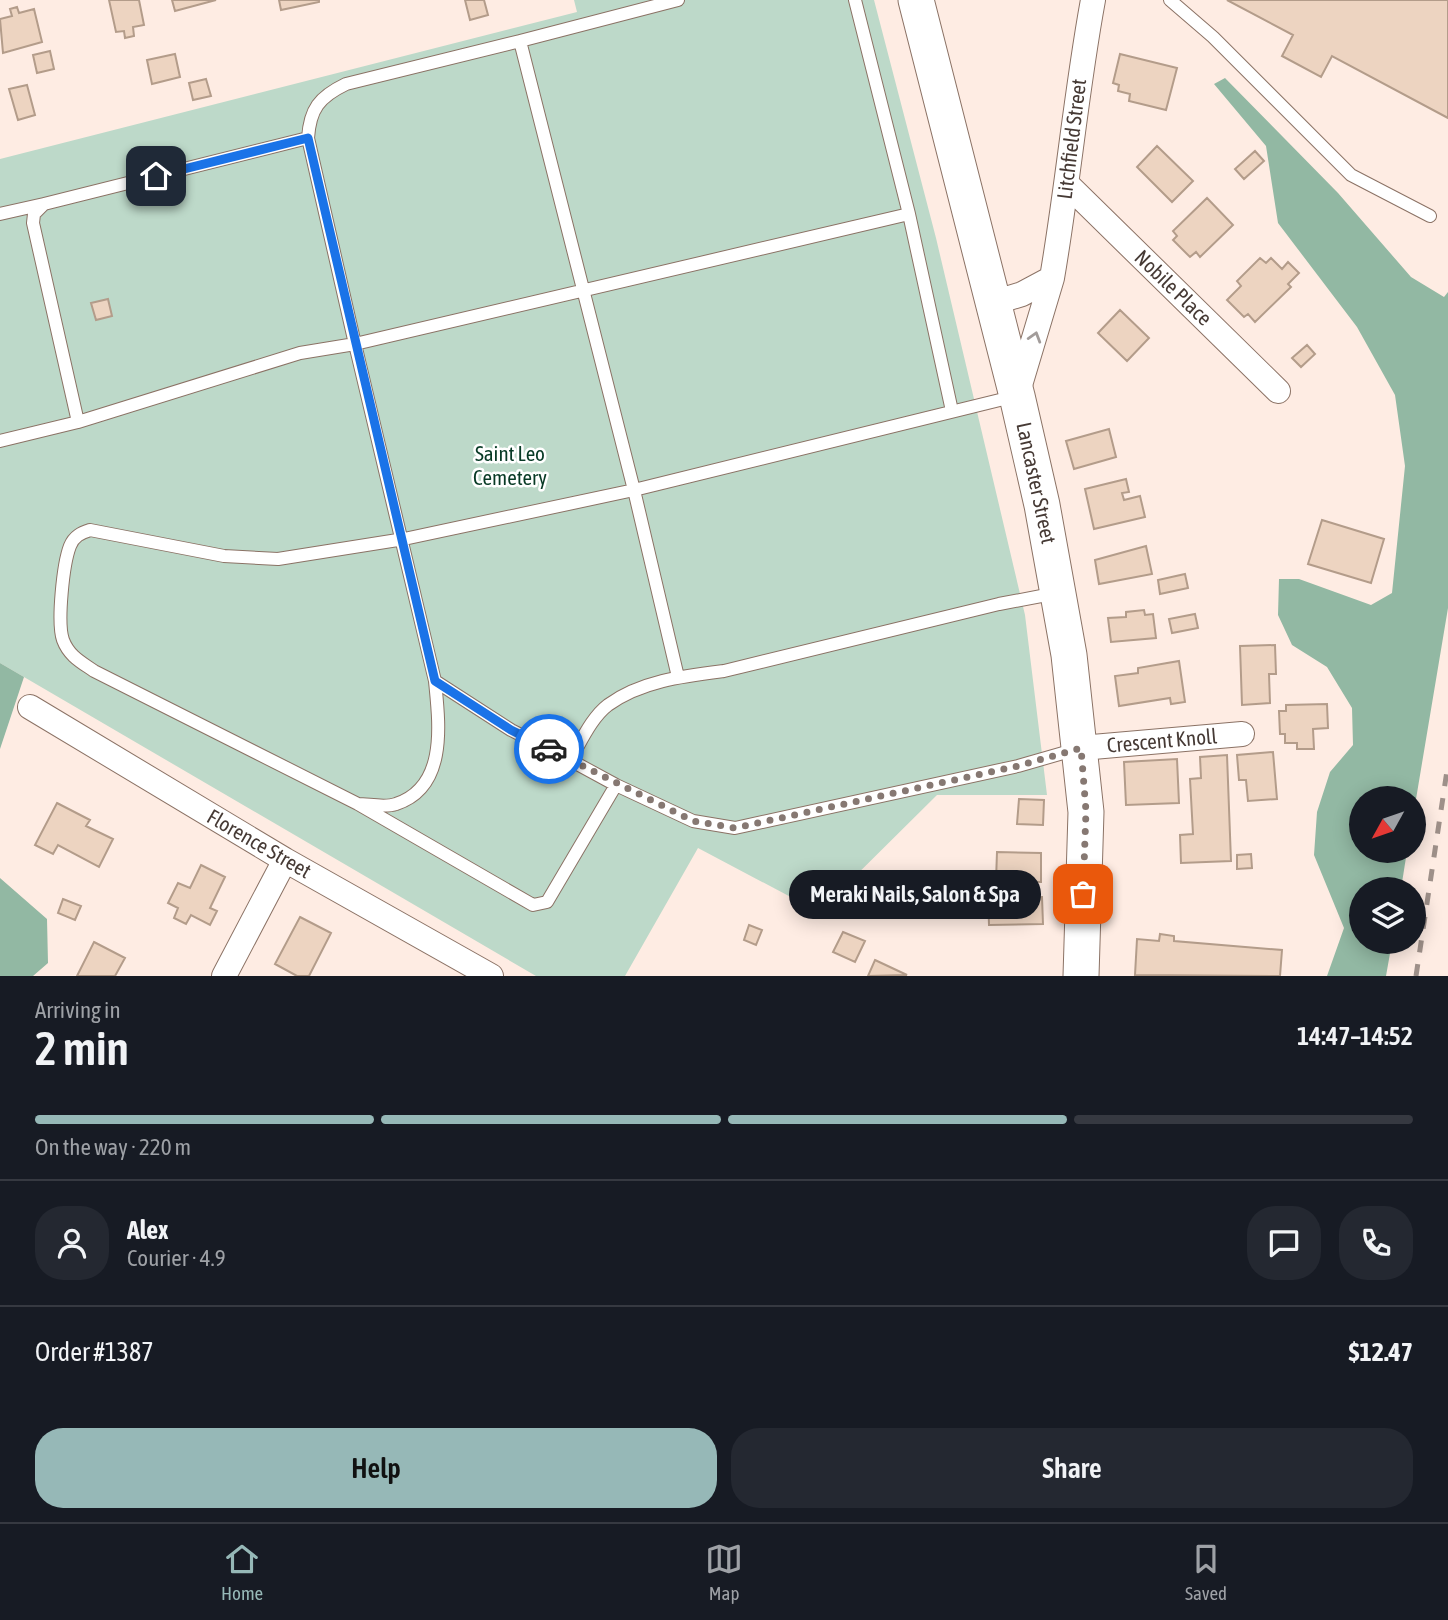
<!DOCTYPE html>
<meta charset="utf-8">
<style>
:root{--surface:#171b24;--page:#242831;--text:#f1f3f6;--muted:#9ea1a6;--line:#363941;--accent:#96b8b7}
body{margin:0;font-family:"Asap Condensed",sans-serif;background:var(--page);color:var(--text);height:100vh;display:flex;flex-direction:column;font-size:26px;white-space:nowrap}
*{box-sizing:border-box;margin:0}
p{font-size:23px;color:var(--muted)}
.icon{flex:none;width:38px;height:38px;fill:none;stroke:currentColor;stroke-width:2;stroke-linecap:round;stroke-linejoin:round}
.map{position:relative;height:976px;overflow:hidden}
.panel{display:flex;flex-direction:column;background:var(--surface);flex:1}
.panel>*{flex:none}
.needle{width:46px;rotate:230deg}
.tools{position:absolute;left:1349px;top:786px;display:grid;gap:14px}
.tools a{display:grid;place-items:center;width:77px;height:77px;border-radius:50%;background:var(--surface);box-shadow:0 4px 18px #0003;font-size:35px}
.pin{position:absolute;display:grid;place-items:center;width:60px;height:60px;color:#fff;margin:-30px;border-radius:14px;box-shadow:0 4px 10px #0006}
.courier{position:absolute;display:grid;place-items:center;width:70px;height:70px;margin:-35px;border:5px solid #1a73e8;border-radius:50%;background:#fff;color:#222;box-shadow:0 2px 9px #0007}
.bubble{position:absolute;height:49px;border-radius:24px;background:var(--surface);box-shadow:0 4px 18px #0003;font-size:23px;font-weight:600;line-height:49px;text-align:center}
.overview em{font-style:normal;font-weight:600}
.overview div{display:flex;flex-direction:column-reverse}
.overview{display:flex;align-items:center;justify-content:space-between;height:119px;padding:0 35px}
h1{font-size:46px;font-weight:600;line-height:52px}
.bar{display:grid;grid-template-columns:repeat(4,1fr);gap:10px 7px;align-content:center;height:84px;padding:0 35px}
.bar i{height:9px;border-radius:5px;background:var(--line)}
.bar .current{background:var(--accent)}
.bar p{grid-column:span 4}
.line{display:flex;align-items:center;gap:18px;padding:0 35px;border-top:2px solid var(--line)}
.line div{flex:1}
.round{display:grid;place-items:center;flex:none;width:74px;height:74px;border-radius:28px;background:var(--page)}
.primary-button{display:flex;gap:14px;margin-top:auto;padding:14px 35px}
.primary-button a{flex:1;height:80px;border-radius:28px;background:var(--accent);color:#111;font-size:28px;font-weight:600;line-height:80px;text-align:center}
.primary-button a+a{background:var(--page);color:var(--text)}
.tab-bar{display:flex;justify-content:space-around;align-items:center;height:98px;border-top:2px solid var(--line);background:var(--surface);font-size:19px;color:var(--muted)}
.tab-bar a{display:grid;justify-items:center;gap:4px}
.tab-bar .current{color:var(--accent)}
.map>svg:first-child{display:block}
</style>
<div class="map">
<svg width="1448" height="976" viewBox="0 0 1448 976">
<rect width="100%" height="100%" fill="#feece3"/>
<!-- green -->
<path fill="#bdd9c9" d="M574,0H874L936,238L1025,615L1047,795H937L819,912L698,848L625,976H536L0,663V159L577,12Z"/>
<!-- forest -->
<path fill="#92b8a3" d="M1225,78L1338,193L1411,277L1444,297L1448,292V608L1414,811V798H1362V850L1407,851L1401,889H1362V942H1392L1386,976H1327L1344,928L1314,855L1317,812L1330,772L1353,745L1352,708L1327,667L1292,645L1278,615L1279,579H1299L1371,605L1392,593L1405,466L1395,395L1357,327L1278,223L1266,146L1214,84Z
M0,663L24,677L0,749Z
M0,878L47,919L48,963L33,976H0Z"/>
<!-- building -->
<path fill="#edd4c1" stroke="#b39c8a" stroke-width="2" d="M109,0H139L144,25L133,27L134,36L125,38L124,31L116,32Z
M172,0H216L175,11Z
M279,0H319V2L281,10Z
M465,0H484L488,15L470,20Z
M1227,0H1448V118L1332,56L1321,77L1282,56L1293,35Z
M17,7L19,13L34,9L42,42L3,53L0,19L12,16L10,9Z
M50,51L54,69L37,73L33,55Z
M175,54L180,77L152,84L147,60Z
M1120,54L1177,68L1166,110L1129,101L1130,94L1118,91L1119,85L1113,83Z
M206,79L211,96L193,100L189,83Z
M27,85L35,115L18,120L9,89Z
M1157,146L1193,181L1172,202L1137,167Z
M1255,151L1264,161L1244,179L1235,169Z
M1207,198L1233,225L1200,257L1196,252L1190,257L1173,240L1177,236L1173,231Z
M1260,258L1266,263L1271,258L1282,269L1288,262L1299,273L1288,284L1291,287L1255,322L1248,314L1244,317L1227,300L1241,286L1237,281Z
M108,299L112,316L96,320L91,303Z
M1120,310L1149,338L1127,361L1098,333Z
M1307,345L1315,354L1301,367L1292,358Z
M1109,429L1116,457L1074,469L1066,441Z
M1126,479L1129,492L1122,493L1124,500L1140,496L1145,517L1094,529L1085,489Z
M1322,520L1384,539L1371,583L1308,564Z
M1146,546L1152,574L1099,584L1095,560Z
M1185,574L1188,588L1160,594L1158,580Z
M1144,610L1145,615L1153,614L1156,638L1111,642L1108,618L1126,617V612Z
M1195,614L1198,628L1172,633L1169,619Z
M1275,645L1276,674H1269L1270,703L1242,705L1240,646Z
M1179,661L1185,702L1171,704L1170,698L1119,706L1115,676L1138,673V668Z
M1327,704L1328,728L1313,729L1314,749H1297V743H1285V734H1280L1279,711H1286V705Z
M1273,752L1277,799L1248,801L1246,780H1239L1237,755Z
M1227,755L1231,861L1181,863L1180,835L1193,834L1190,779L1201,778L1200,757Z
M1177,759L1179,803L1126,805L1124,762Z
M1019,799L1044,800L1043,825L1017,824Z
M57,803L90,820L86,826L113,839L99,867L58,845L53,854L35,845Z
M997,852L1041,853V882L996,881Z
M1251,854L1252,868L1237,869V855Z
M201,865L225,877L210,908L217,911L210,925L191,915L186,924L174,918L178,908L168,903L178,883L190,888Z
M1022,893V898L1042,897L1043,924L989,925L988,894Z
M63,899L81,906L75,920L58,913Z
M300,917L331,933L309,976H297L275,964Z
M749,925L762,930L756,945L744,940Z
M843,932L865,941L855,962L833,952Z
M1160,934L1174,936V941L1282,950L1280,976L1135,975L1137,939L1159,941Z
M94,942L125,958L115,976H77Z
M875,960L907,975L868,976Z"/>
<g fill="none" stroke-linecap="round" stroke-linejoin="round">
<defs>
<path id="service" d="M855,0L909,214
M1170,0L1213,37L1351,175L1430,216
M520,41L678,0
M0,214L44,204
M78,422L300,353L355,344L308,138
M0,441L78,422L33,223L34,214L44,204L308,138C310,109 319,97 346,84L520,41L634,490L1016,396
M435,681L355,344L909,214L952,411
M570,760L511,730L435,681C439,723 448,787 396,804C385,808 369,804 358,804L533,905L547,902L616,785L570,760C581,742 591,718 608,705C641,681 684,676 724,671L999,604L1057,593
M616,785L693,821L735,828L1018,766L1077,749
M358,804L94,671C81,662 69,656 63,640C57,623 63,564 70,546C74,536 81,533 90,530L224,556L278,559L404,539L634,490L678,677"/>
<path id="minor" d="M1068,185L1278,391
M993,303L1022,294L1052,278C1068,185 1076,92 1093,0
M1017,395L1052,278
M30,707L285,860L491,976
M1081,748L1242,734
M224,976L285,860"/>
<path id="secondary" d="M916,0L1017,396L1042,505L1069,655L1086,812L1081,976"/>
</defs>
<!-- service casing -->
<use href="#service" stroke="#8b7265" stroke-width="14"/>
<!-- minor casing -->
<use href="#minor" stroke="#8b7265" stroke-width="26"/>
<!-- secondary casing -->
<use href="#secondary" stroke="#8b7265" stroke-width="37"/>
<!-- service -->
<use href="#service" stroke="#fff" stroke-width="12"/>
<!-- minor -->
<use href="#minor" stroke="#fff" stroke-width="24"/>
<!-- secondary -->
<use href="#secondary" stroke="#fff" stroke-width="35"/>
<!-- rail -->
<path stroke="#9e9089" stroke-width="5" stroke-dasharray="12 12" stroke-linecap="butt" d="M1416,976L1448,764"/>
</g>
<!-- one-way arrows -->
<defs><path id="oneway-chevron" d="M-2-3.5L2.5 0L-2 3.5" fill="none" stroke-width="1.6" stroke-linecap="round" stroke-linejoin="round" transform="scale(1.75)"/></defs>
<use stroke="#a29c9a" href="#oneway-chevron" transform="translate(1035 337) rotate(-73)"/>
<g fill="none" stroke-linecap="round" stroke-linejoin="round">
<!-- done -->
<path stroke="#867872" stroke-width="7" stroke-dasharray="0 12.6" d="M549,749L693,821L735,828L1018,766L1081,748L1086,811L1083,894"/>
<!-- route -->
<path stroke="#1a73e8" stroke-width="9" d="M156,176L308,138L435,681L511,730L549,749"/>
</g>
<g text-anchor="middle" stroke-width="5" stroke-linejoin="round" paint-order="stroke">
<!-- street labels -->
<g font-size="21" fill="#463a35" stroke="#fff">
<text transform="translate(1072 139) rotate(-83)" y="7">Litchfield Street</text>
<text transform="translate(1173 288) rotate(44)" y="7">Nobile Place</text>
<text transform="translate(1036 483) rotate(78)" y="7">Lancaster Street</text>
<text transform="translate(1162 741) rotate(-5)" y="7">Crescent Knoll</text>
<text transform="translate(259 844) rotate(30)" y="7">Florence Street</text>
</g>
<!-- park labels -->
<g font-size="21" fill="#073a25" stroke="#fff">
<text x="510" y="461">Saint Leo<tspan x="510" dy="24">Cemetery</tspan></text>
</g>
</g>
</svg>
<div class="tools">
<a><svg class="needle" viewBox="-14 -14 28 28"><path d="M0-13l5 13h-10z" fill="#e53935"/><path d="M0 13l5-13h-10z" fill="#9ea1a6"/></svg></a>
<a><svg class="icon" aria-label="layers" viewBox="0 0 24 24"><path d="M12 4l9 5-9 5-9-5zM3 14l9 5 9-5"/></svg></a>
</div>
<div class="pin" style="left:1083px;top:894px;background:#ea580c"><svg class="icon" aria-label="bag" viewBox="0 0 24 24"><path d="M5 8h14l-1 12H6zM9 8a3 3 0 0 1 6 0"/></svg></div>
<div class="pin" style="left:156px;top:176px;background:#1f2937"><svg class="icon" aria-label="home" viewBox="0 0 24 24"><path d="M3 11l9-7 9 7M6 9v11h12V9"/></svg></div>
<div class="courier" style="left:549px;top:749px"><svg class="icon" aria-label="car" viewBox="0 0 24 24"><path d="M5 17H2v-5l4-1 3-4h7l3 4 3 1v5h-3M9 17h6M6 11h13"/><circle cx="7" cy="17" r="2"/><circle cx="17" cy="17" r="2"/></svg></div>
<div class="bubble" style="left:789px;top:870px;width:252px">Meraki Nails, Salon &amp; Spa</div>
</div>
<section class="panel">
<div class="overview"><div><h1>2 min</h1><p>Arriving in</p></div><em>14:47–14:52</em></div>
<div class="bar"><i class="current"></i><i class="current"></i><i class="current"></i><i></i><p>On the way · 220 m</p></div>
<div class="line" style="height:126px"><a class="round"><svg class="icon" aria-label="person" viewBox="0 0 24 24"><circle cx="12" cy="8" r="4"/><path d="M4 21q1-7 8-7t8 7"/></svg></a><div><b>Alex</b><p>Courier · 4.9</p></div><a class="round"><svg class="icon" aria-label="chat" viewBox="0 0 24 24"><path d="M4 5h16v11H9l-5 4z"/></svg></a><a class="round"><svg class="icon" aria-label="phone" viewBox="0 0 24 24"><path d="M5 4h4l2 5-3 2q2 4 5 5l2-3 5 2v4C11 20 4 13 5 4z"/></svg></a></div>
<div class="line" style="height:91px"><div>Order #1387</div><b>$12.47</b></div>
<div class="primary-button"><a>Help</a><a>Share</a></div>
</section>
<nav class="tab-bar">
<a class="current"><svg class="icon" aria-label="home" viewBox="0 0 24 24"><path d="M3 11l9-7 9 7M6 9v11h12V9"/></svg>Home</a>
<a><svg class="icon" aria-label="map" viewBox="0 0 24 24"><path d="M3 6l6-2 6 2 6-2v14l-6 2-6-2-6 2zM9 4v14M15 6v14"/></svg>Map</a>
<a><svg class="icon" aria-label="saved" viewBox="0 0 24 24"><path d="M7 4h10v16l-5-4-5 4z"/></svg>Saved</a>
</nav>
